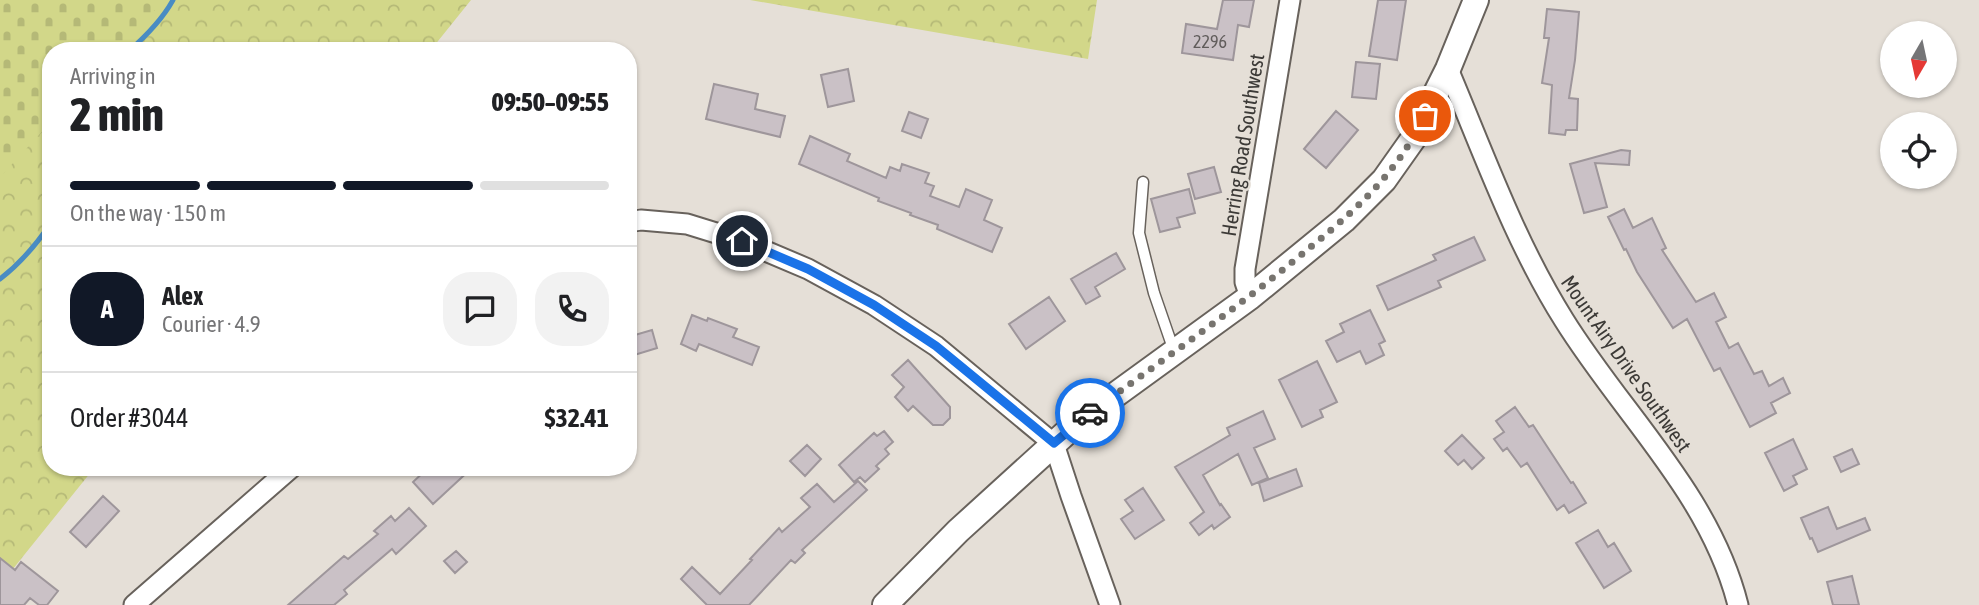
<!DOCTYPE html>
<meta charset="utf-8">
<style>
:root{--surface:#fff;--page:#f2f2f2;--text:#202124;--muted:#757577;--line:#e0e0e0;--accent:#111827}
body{margin:0;font-family:"Asap Condensed",sans-serif;background:var(--page);color:var(--text);height:100vh;display:flex;flex-direction:column;font-size:26px;white-space:nowrap}
*{box-sizing:border-box;margin:0}
p{font-size:23px;color:var(--muted)}
.icon{flex:none;width:38px;height:38px;fill:none;stroke:currentColor;stroke-width:2;stroke-linecap:round;stroke-linejoin:round}
.map{position:relative;flex:1;overflow:hidden}
.drawer{position:absolute;left:42px;top:42px;width:595px;height:434px;display:flex;flex-direction:column;background:var(--surface);border-radius:28px;box-shadow:0 2px 5px #0004}
.drawer>*{flex:none}
.needle{width:46px;rotate:189deg}
.controls{position:absolute;left:1880px;top:21px;display:grid;gap:14px}
.controls a{display:grid;place-items:center;width:77px;height:77px;border-radius:50%;background:var(--surface);box-shadow:0 2px 5px #0004;font-size:35px}
.pin{position:absolute;display:grid;place-items:center;width:60px;height:60px;color:#fff;margin:-30px;border:4px solid #fff;border-radius:50%;box-shadow:0 2px 7px #0007}
.courier{position:absolute;display:grid;place-items:center;width:70px;height:70px;margin:-35px;border:5px solid #1a73e8;border-radius:50%;background:#fff;color:#222;box-shadow:0 2px 9px #0007}
.overview em{font-style:normal;font-weight:800}
.overview div{display:flex;flex-direction:column-reverse}
.overview{display:flex;align-items:center;justify-content:space-between;height:119px;padding:0 28px}
h1{font-size:46px;font-weight:800;line-height:52px}
.bar{display:grid;grid-template-columns:repeat(4,1fr);gap:10px 7px;align-content:center;height:84px;padding:0 28px}
.bar i{height:9px;border-radius:5px;background:var(--line)}
.bar .on{background:var(--accent)}
.bar p{grid-column:span 4}
.line{display:flex;align-items:center;gap:18px;padding:0 28px;border-top:2px solid var(--line)}
.line div{flex:1}
.round{display:grid;place-items:center;flex:none;width:74px;height:74px;border-radius:28px;background:var(--page)}
.map>svg:first-child{display:block}
</style>
<div class="map">
<svg width="1979" height="605" viewBox="0 0 1979 605">
<defs>
<pattern id="forest-crowns" width="20" height="18" patternUnits="userSpaceOnUse" patternTransform="scale(1.75)"><rect width="20" height="18" fill="#d2d789"/><path d="M2 6a3 3 0 1 1 6 0M12 15a3 3 0 1 1 6 0" fill="none" stroke="#b5b977"/></pattern>
<pattern id="cemetery-stones" width="16" height="16" patternUnits="userSpaceOnUse" patternTransform="scale(1.75)"><rect width="16" height="16" fill="#d2d789"/><path d="M2 7V4a2 2 0 0 1 4 0v3zM10 15v-3a2 2 0 0 1 4 0v3z" fill="#b5b977"/></pattern>
</defs>
<rect width="100%" height="100%" fill="#e5dfd7"/>
<!-- forest -->
<path fill="url(#forest-crowns)" d="M0,0H471L430,51H51V467H95L0,585Z
M750,0H1097L1088,59Z"/>
<!-- cemetery -->
<path fill="url(#cemetery-stones)" d="M0,0H164L117,51H51V122L0,177Z"/>
<g fill="none" stroke-linecap="round" stroke-linejoin="round">
<!-- stream -->
<path stroke="#498cc3" stroke-width="5" d="M129,51C146,36 162,20 173,0
M0,279C21,263 36,245 51,223"/>
</g>
<!-- building -->
<path fill="#cac1c6" stroke="#9e969b" stroke-width="2" d="M1223,0H1254L1249,27L1238,25L1233,60L1182,53L1186,24L1217,29Z
M1378,0H1406L1397,60L1369,56Z
M1547,9L1579,12L1575,60L1569,98L1578,99L1577,130H1566L1565,135L1549,133L1552,85L1542,83L1549,38H1544Z
M1356,62L1380,64L1376,99L1352,97Z
M848,69L854,101L828,107L821,75Z
M714,84L758,94L755,109L785,116L780,137L706,119Z
M1336,111L1358,130L1326,168L1304,149Z
M909,112L928,119L921,138L902,131Z
M810,136L850,154L847,161L886,178L890,167L900,171L902,164L929,173L925,183L934,186L930,196L959,207L966,189L992,200L984,220L1002,228L992,252L937,229L938,225L910,215L911,213L878,201L879,198L799,164Z
M1621,150L1630,151L1629,165L1595,163L1607,207L1584,213L1570,164Z
M1214,167L1221,192L1195,199L1188,174Z
M1189,189L1195,213L1177,218L1180,227L1160,232L1151,199Z
M1624,209L1633,228L1652,218L1666,248L1662,250L1696,302L1714,293L1726,317L1716,322L1729,348L1738,343L1754,374L1762,371L1769,386L1783,378L1790,393L1771,403L1776,413L1750,427L1720,368L1714,371L1687,319L1673,328L1637,272L1626,249L1624,250L1608,217Z
M1474,237L1485,260L1438,281L1441,287L1388,310L1377,286L1436,260L1433,255Z
M1116,253L1125,269L1095,287L1100,296L1086,304L1071,279Z
M1049,297L1065,321L1026,349L1009,324Z
M1370,310L1385,341L1379,344L1384,355L1366,364L1360,351L1337,362L1326,341L1344,332L1340,324Z
M692,315L707,321L708,318L737,329L733,337L759,347L752,365L699,344L696,351L681,344Z
M652,330L657,348L628,357V337Z
M908,360L950,407V418L943,425H933L913,406L908,411L895,397L904,387L892,375Z
M1317,361L1337,402L1320,410L1323,417L1302,427L1279,380Z
M1515,407L1529,427L1533,425L1571,483L1573,482L1586,503L1569,513L1564,505L1557,510L1527,463L1521,467L1507,448L1503,451L1494,439L1504,432L1496,421Z
M1263,411L1275,439L1254,448L1268,478L1252,485L1238,454L1203,475L1220,505L1221,504L1230,517L1214,529L1212,525L1199,535L1190,523L1204,512L1175,467L1230,435L1227,428Z
M884,431L893,442L885,449L889,454L876,466L879,469L865,482L860,477L854,482L839,465L874,433L877,436Z
M1462,435L1484,458L1472,469L1464,460L1458,465L1445,451Z
M1793,439L1807,469L1793,476L1797,484L1784,491L1765,453Z
M807,445L821,459L805,476L790,461Z
M1852,449L1859,464L1841,472L1834,457Z
M429,467H473L433,504L413,482Z
M1296,469L1302,486L1264,501L1259,483Z
M858,481L867,490L802,550L805,553L795,563L791,560L749,605H707L681,579L692,567L720,594L752,560L750,559L779,528L782,532L810,507L801,498L817,484L834,502Z
M1143,488L1164,520L1135,539L1121,519L1133,511L1125,500Z
M103,496L119,511L86,547L70,532Z
M1828,507L1837,529L1865,518L1870,530L1818,552L1812,538L1810,539L1801,518Z
M409,508L426,526L396,554L392,549L344,590L347,594L334,605H288L344,556L348,559L378,534L374,531L391,516L395,521Z
M1598,530L1608,547L1614,543L1631,571L1604,588L1576,543Z
M456,551L467,562L455,573L444,561Z
M0,558L15,570L21,562L58,591L47,605H39L30,598L24,605H0Z
M1852,576L1859,605H1833L1827,582Z"/>
<g fill="none" stroke-linecap="round" stroke-linejoin="round">
<defs>
<path id="service" d="M1143,182L1139,233L1154,293L1174,351"/>
<path id="minor" d="M1448,69C1484,154 1515,242 1564,320C1623,415 1710,494 1738,605
M628,222L641,220L687,224L742,241L808,269L874,305L936,346L1054,444L1071,496L1110,605
M1250,297L1245,282V269L1290,0
M134,605L292,467"/>
<path id="tertiary" d="M885,605L958,531L1078,422L1250,297L1344,220L1384,180L1413,139L1448,69L1476,0"/>
</defs>
<!-- service casing -->
<use href="#service" stroke="#68625c" stroke-width="13"/>
<!-- minor casing -->
<use href="#minor" stroke="#68625c" stroke-width="23"/>
<!-- tertiary casing -->
<use href="#tertiary" stroke="#68625c" stroke-width="28"/>
<!-- service -->
<use href="#service" stroke="#fff" stroke-width="10"/>
<!-- minor -->
<use href="#minor" stroke="#fff" stroke-width="19"/>
<!-- tertiary -->
<use href="#tertiary" stroke="#fff" stroke-width="24"/>
</g>
<g fill="none" stroke-linecap="round" stroke-linejoin="round">
<!-- done -->
<path stroke="#77746f" stroke-width="7" stroke-dasharray="0 12.6" d="M1090,413C1157,364 1226,316 1290,264C1346,218 1392,182 1425,116"/>
<!-- route -->
<path stroke="#1a73e8" stroke-width="9" d="M742,241L808,269L874,305L936,346L1054,443L1090,413"/>
</g>
<g text-anchor="middle" stroke-width="5" stroke-linejoin="round" paint-order="stroke">
<!-- number labels -->
<g font-size="18" fill="#605c5b">
<text x="1210" y="48">2296</text>
</g>
<!-- street labels -->
<g font-size="21" fill="#3c3a37" stroke="#e5dfd7">
<text transform="translate(1243 145) rotate(-81)" y="7">Herring Road Southwest</text>
<text transform="translate(1626 364) rotate(55)" y="7">Mount Airy Drive Southwest</text>
</g>
</g>
</svg>
<div class="controls">
<a><svg class="needle" viewBox="-14 -14 28 28"><path d="M0-13l5 13h-10z" fill="#e53935"/><path d="M0 13l5-13h-10z" fill="#757577"/></svg></a>
<a><svg class="icon" aria-label="locate" viewBox="0 0 24 24"><circle cx="12" cy="12" r="6"/><path d="M12 2v4M12 18v4M2 12h4M18 12h4"/></svg></a>
</div>
<div class="pin" style="left:1425px;top:116px;background:#ea580c"><svg class="icon" aria-label="bag" viewBox="0 0 24 24"><path d="M5 8h14l-1 12H6zM9 8a3 3 0 0 1 6 0"/></svg></div>
<div class="pin" style="left:742px;top:241px;background:#1f2937"><svg class="icon" aria-label="home" viewBox="0 0 24 24"><path d="M3 11l9-7 9 7M6 9v11h12V9"/></svg></div>
<div class="courier" style="left:1090px;top:413px"><svg class="icon" aria-label="car" viewBox="0 0 24 24"><path d="M5 17H2v-5l4-1 3-4h7l3 4 3 1v5h-3M9 17h6M6 11h13"/><circle cx="7" cy="17" r="2"/><circle cx="17" cy="17" r="2"/></svg></div>
<section class="drawer">
<div class="overview"><div><h1>2 min</h1><p>Arriving in</p></div><em>09:50–09:55</em></div>
<div class="bar"><i class="on"></i><i class="on"></i><i class="on"></i><i></i><p>On the way · 150 m</p></div>
<div class="line" style="height:126px"><b class="round" style="background:var(--accent);color:#fff">A</b><div><b>Alex</b><p>Courier · 4.9</p></div><a class="round"><svg class="icon" aria-label="chat" viewBox="0 0 24 24"><path d="M4 5h16v11H9l-5 4z"/></svg></a><a class="round"><svg class="icon" aria-label="phone" viewBox="0 0 24 24"><path d="M5 4h4l2 5-3 2q2 4 5 5l2-3 5 2v4C11 20 4 13 5 4z"/></svg></a></div>
<div class="line" style="height:91px"><div>Order #3044</div><b>$32.41</b></div>
</section>
</div>
